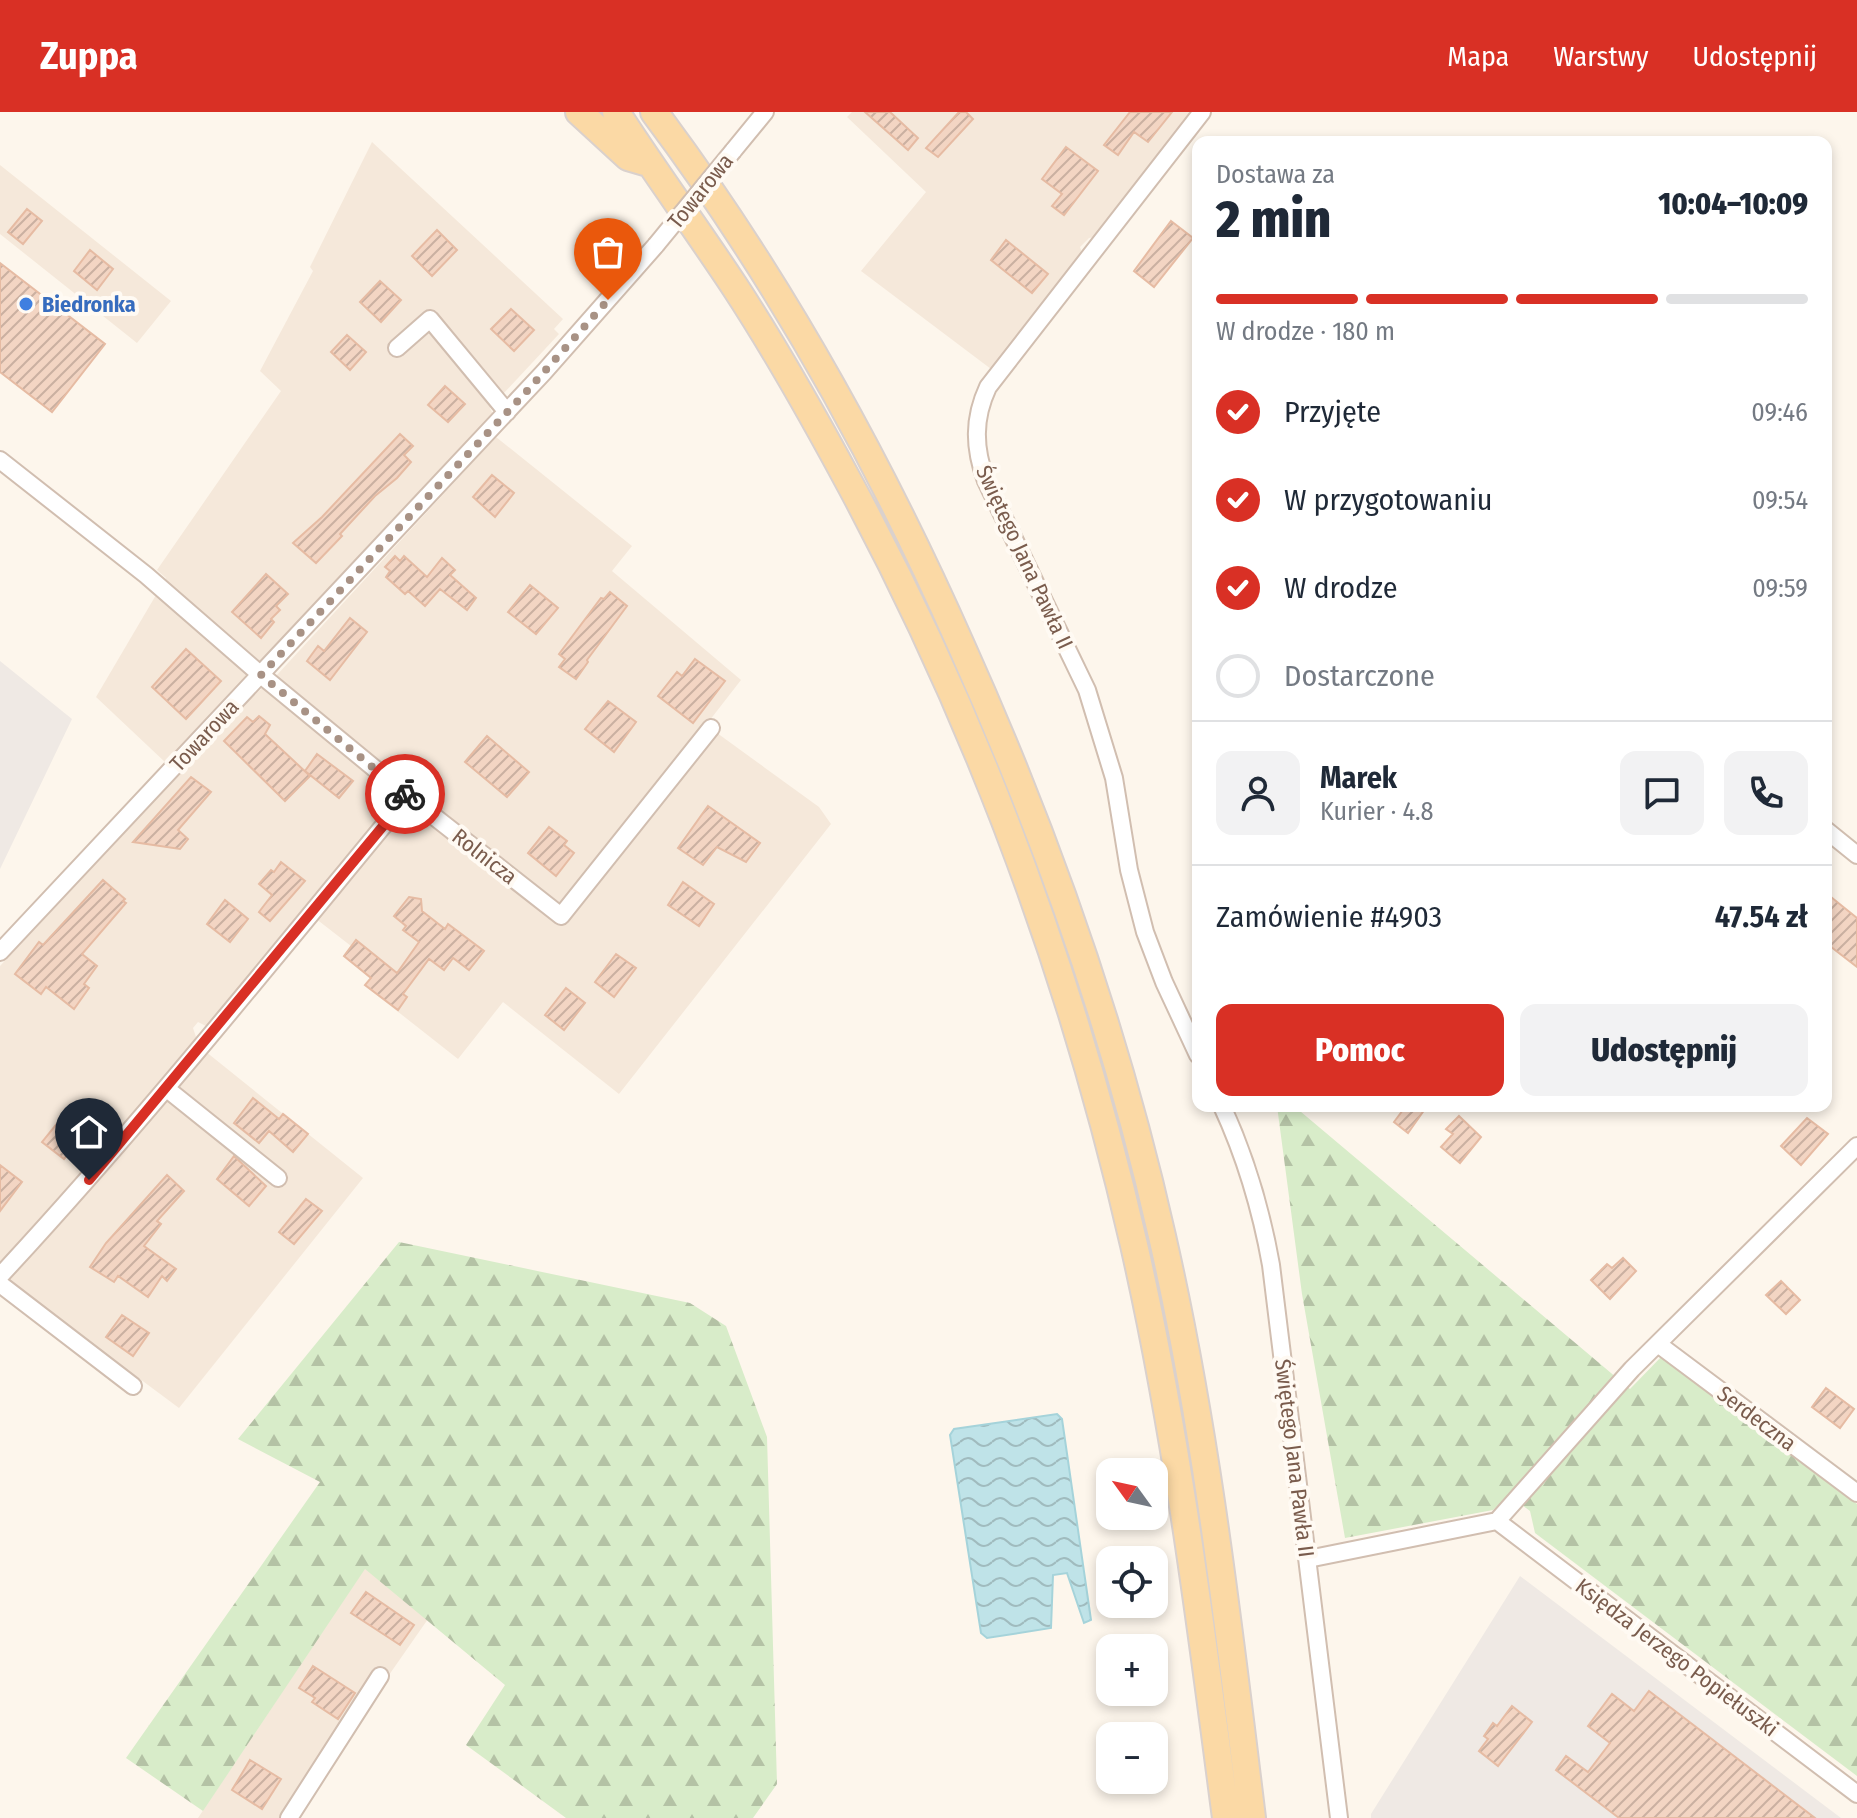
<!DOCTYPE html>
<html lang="pl">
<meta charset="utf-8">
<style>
:root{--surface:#fff;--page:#f2f2f3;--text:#1f2937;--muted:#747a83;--line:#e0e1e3;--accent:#d93025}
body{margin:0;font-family:"Fira Sans Condensed",sans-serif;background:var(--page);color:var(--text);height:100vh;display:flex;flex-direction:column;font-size:30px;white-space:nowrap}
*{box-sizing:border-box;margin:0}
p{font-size:26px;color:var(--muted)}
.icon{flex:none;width:44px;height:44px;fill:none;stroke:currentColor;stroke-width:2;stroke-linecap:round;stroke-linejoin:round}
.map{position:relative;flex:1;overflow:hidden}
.sheet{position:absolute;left:1192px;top:24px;width:640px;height:976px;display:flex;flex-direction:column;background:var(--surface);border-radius:16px;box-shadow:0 4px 12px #0003}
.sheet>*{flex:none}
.needle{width:52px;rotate:303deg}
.buttons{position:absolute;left:1096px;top:1346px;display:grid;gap:16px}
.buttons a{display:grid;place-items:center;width:72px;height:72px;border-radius:16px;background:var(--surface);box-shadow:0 4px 12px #0003;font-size:40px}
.pin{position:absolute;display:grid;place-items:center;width:68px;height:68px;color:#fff;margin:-82px -34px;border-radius:50% 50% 50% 0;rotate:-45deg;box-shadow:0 0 8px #0007}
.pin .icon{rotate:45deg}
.courier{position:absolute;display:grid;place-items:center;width:80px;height:80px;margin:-40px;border:6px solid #d93025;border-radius:50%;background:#fff;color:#222;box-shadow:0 2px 10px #0007}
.head em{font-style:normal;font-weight:800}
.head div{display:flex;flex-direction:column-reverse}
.head{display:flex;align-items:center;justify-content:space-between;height:136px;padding:0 24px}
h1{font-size:52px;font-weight:800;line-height:60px}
.bar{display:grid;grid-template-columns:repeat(4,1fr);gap:12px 8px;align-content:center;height:96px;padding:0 24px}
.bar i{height:10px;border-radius:6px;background:var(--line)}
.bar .selected{background:var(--accent)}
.bar p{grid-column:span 4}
.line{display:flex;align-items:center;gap:20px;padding:0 24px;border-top:2px solid var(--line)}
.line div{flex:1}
.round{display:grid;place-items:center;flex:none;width:84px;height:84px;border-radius:16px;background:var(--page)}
ol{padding:0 24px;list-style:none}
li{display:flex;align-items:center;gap:24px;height:88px}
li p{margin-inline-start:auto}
li .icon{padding:8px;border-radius:50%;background:var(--accent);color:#fff;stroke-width:4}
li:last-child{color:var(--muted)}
li i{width:44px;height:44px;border:4px solid var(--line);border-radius:50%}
.cta{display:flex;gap:16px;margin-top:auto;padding:16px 24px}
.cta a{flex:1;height:92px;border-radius:16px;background:var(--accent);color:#fff;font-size:32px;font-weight:800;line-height:92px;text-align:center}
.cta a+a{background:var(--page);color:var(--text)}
header{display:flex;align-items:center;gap:48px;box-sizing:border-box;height:112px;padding:0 40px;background:var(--accent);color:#fff}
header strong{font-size:38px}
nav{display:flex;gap:44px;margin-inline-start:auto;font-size:28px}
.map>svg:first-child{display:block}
</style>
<header>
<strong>Zuppa</strong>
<nav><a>Mapa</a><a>Warstwy</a><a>Udostępnij</a></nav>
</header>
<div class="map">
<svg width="1857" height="1706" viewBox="0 0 1857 1706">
<defs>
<pattern id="forest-firs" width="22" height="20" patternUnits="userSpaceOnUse" patternTransform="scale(2)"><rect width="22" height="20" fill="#d8ecc9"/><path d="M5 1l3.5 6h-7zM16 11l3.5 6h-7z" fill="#b4c2a5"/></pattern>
<pattern id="water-waves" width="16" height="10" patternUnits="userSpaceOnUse" patternTransform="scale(2)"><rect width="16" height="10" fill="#bfe3e8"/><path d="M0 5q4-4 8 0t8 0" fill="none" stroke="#a0bbbe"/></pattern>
<pattern id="building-hatch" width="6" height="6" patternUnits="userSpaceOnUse" patternTransform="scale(2)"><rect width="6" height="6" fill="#f3d5c3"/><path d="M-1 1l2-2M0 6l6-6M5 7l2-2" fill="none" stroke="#cab0a1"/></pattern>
</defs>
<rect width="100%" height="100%" fill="#fdf6ec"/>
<!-- residential -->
<path fill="#f5e8da" d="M852,0H1194L1095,125L1089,126L1080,135L1082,141L991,257L861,159L926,80L847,5Z
M372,30L563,207L554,217L559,222L490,296L493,302L472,325L166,651L96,585L166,466L157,458L281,279L260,259L313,159L310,155Z
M0,53L171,189L137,231L0,122Z
M496,325L632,434L612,459L741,568L706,613L819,695L831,712L619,982L503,890L458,947L364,873L370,866L343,844L351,834L306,799L206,914L198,910L193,916L197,928L195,931L363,1066L179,1296L0,1163V854L252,585L276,564Z
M365,1456L428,1507L389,1563L380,1564L289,1706H198Z"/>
<!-- industrial -->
<path fill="#efe9e4" d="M0,549L72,607L0,757Z
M1520,1464L1841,1706H1371V1702Z"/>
<!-- forest -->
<path fill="url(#forest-firs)" d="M1277,994H1294L1630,1277L1663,1243L1857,1392V1664L1535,1421L1530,1399L1509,1383L1493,1398L1345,1426L1302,1182Z
M399,1130L690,1191L726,1214L767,1325L777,1672L753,1706H566L466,1633L505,1573L365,1457L203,1699L126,1646L320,1370L238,1327Z"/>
<!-- water -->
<path fill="url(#water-waves)" stroke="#a5d3da" stroke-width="2" d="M1057,1302L1062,1307L1091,1508L1084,1511L1067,1461L1053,1463L1051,1516L987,1526L981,1521L950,1323L954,1317Z"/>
<!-- building -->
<path fill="url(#building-hatch)" stroke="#e6bba3" stroke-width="2" d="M865,0H890L918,26L908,38Z
M959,0H966L973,7L938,45L926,36Z
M1130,0H1172L1148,30L1134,20L1118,43L1104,33Z
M1066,35L1098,59L1064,103L1052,94L1062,82L1042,67Z
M27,97L42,109L23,132L8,120Z
M1171,109L1193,126L1154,175L1134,159Z
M437,118L457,138L432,164L412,144Z
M1006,128L1048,162L1032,181L991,148Z
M90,138L113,157L97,178L74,159Z
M0,151L105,232L52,300L0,260Z
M380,169L401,188L381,210L360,190Z
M511,197L534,218L514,239L491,217Z
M347,223L366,240L350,258L331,240Z
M445,274L465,292L448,310L428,293Z
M400,322L413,334L404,343L411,350L397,366L375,384L340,422L342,424L316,451L293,431L322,405Z
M492,363L514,381L495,405L473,385Z
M395,444L400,449L404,444L427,465L442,446L455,458L450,463L476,486L467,498L440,477L425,494L408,479L405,482L386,465L390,459L385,455Z
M266,462L288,482L276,494L280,498L271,507L274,510L261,526L232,500Z
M530,473L558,496L536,522L508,500Z
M610,480L627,494L587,548L588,550L576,567L559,555L565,547L559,542L601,486L604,487Z
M350,506L367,520L330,568L307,549L318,534L324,539Z
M186,537L221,569L186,607L152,575Z
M695,547L725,569L693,611L658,584L677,560L682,564Z
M608,589L636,610L614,640L585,617Z
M259,604L270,613L265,622L310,664L285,689L224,629L247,605L253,610Z
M487,624L529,660L507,685L465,650Z
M317,642L353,669L339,686L305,659Z
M191,665L211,680L178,718L188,727L180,737L133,730Z
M708,694L760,731L746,750L717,735L703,753L678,736Z
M549,715L567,729L564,733L574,741L556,764L528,741Z
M281,750L305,769L270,809L259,800L272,783L259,772L271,758L274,760Z
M103,768L125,787L123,789L126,791L82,842L97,854L84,872L89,876L74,897L46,875L41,882L15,862L39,830L43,833Z
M683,770L714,792L699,814L668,793Z
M1826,781L1857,806V855L1826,831Z
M409,785L421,787L422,799L445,817L448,812L484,839L469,858L453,846L444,858L429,847L403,882L407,885L398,898L365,873L371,866L344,844L356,828L397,861L419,830L403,818L406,814L394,804Z
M225,788L248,807L230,830L207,812Z
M616,842L636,856L614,885L595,870Z
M566,876L585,891L564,918L545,903Z
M253,986L279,1007L283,1002L308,1022L293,1040L269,1019L259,1031L234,1011Z
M72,993L93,1010L64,1047L42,1030Z
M1406,994H1427L1408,1021L1394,1010Z
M1459,1004L1481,1025L1460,1051L1441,1035L1453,1022L1446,1017Z
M1807,1006L1828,1022L1801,1053L1781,1034Z
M234,1044L266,1074L249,1094L217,1067Z
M0,1053L22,1070L0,1099Z
M167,1063L184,1079L157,1109L161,1112L144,1134L176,1157L167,1169L162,1164L148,1185L118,1164L114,1170L90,1155L106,1131Z
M306,1087L322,1099L294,1132L279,1120Z
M1623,1146L1636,1159L1610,1187L1591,1168L1607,1152L1612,1156Z
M1781,1169L1800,1188L1786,1202L1766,1183Z
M122,1203L149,1221L133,1244L106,1225Z
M1826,1276L1854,1297L1840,1316L1812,1295Z
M366,1480L414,1513L400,1533L351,1501Z
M313,1554L355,1581L338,1607L312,1590L315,1586L299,1576Z
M1649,1579L1815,1706H1619L1556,1658L1566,1644L1588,1660L1610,1631L1588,1614L1612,1582L1634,1599Z
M1512,1594L1532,1610L1498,1654L1479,1639L1488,1627L1484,1624L1493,1611L1497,1614Z
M250,1648L281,1667L262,1697L232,1678Z"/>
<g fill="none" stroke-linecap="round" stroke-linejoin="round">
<defs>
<path id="minor" d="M733,39L765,0
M397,236L430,207L507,300
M0,348L146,463L261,563L408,684L561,804L711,616
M1826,718L1857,743
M0,840L544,260L656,133
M1198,943L1164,870L1145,820L1129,758L1114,666L1087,578L986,369C974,336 973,307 988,275L1202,0
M167,977L278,1066
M1222,994C1246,1046 1261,1097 1271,1153L1339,1706
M0,1164C143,1010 274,846 408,684
M0,1172L133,1274
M1658,1232L1857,1381
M1497,1409L1632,1257L1857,1034
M1497,1409L1857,1682
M1308,1447L1497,1409
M289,1706L380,1564"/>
<path id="primary" d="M579,0L628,45L645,50
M616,0C654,59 696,116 735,175C777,239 815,307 851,374C979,612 1074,870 1134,1133C1177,1322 1201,1514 1226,1706
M654,0C777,164 878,346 961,533C1047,724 1116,920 1162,1124C1206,1316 1228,1511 1252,1706"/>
</defs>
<!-- minor casing -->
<use href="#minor" stroke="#d1beb0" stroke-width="20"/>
<!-- primary casing -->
<use href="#primary" stroke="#dad1cd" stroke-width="30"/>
<!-- minor -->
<use href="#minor" stroke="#fff" stroke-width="16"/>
<!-- primary -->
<use href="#primary" stroke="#fbd9a5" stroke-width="26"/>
<defs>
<path id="minor-bridge" d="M656,133L733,39"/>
</defs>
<!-- minor-bridge casing -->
<use href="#minor-bridge" stroke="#d1beb0" stroke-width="20" stroke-linecap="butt"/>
<!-- minor-bridge -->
<use href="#minor-bridge" stroke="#fff" stroke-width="16"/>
</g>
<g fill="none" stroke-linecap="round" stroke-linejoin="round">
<!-- done -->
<path stroke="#a89285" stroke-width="8" stroke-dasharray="0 14.4" d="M405,682L261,563L526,280L608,188"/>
<!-- route -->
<path stroke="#d93025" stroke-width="10" d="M89,1068L408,684L405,682"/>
</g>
<!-- markers -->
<circle fill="#3f7fe0" stroke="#fffaf3" stroke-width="3" cx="26" cy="192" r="8"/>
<g text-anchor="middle" stroke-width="8" stroke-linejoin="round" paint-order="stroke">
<!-- street labels -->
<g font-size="22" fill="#7a5c4d" stroke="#fffaf3">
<text transform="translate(700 79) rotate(-51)" y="8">Towarowa</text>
<text transform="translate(1025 445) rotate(65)" y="8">Świętego Jana Pawła II</text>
<text transform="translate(204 623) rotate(-47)" y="8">Towarowa</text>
<text transform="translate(485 744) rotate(38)" y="8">Rolnicza</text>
<text transform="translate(1757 1306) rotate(37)" y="8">Serdeczna</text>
<text transform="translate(1295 1346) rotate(83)" y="8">Świętego Jana Pawła II</text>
<text transform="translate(1677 1545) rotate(37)" y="8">Księdza Jerzego Popiełuszki</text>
</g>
<!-- shop labels -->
<g font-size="22" font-weight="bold" fill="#366cbe" stroke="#fffaf3" text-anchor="start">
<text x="42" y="200">Biedronka</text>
</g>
</g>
</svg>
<div class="buttons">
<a><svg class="needle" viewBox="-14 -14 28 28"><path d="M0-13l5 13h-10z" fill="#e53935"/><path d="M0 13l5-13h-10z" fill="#747a83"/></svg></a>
<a><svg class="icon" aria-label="locate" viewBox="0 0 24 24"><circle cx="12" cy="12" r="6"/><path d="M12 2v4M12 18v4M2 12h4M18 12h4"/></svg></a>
<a>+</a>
<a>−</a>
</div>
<div class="pin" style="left:608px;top:188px;background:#ea580c"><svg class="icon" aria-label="bag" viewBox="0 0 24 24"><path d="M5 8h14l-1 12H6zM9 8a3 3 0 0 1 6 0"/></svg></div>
<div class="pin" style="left:89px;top:1068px;background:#1f2937"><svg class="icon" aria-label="home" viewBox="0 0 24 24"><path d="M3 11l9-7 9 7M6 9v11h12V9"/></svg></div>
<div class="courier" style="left:405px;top:682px"><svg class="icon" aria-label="bike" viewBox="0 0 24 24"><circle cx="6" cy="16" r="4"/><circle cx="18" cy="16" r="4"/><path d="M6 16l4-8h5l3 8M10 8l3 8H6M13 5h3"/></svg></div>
<section class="sheet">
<div class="head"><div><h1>2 min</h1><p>Dostawa za</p></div><em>10:04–10:09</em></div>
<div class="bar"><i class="selected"></i><i class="selected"></i><i class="selected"></i><i></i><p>W drodze · 180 m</p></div>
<ol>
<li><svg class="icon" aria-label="check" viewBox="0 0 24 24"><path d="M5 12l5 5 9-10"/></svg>Przyjęte<p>09:46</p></li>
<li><svg class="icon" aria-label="check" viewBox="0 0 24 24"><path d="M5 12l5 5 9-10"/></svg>W przygotowaniu<p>09:54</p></li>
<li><svg class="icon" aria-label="check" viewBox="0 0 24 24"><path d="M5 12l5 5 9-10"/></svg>W drodze<p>09:59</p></li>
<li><i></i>Dostarczone</li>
</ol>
<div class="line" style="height:144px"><a class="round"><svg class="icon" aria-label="person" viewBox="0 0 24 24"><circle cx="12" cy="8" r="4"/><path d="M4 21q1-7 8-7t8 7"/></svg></a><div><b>Marek</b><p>Kurier · 4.8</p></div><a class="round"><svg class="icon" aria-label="chat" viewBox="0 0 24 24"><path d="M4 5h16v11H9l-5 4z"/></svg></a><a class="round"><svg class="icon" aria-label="phone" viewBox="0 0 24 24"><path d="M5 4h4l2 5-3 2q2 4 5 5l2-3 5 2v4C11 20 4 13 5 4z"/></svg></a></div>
<div class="line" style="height:104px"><div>Zamówienie #4903</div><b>47.54 zł</b></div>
<div class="cta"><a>Pomoc</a><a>Udostępnij</a></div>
</section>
</div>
